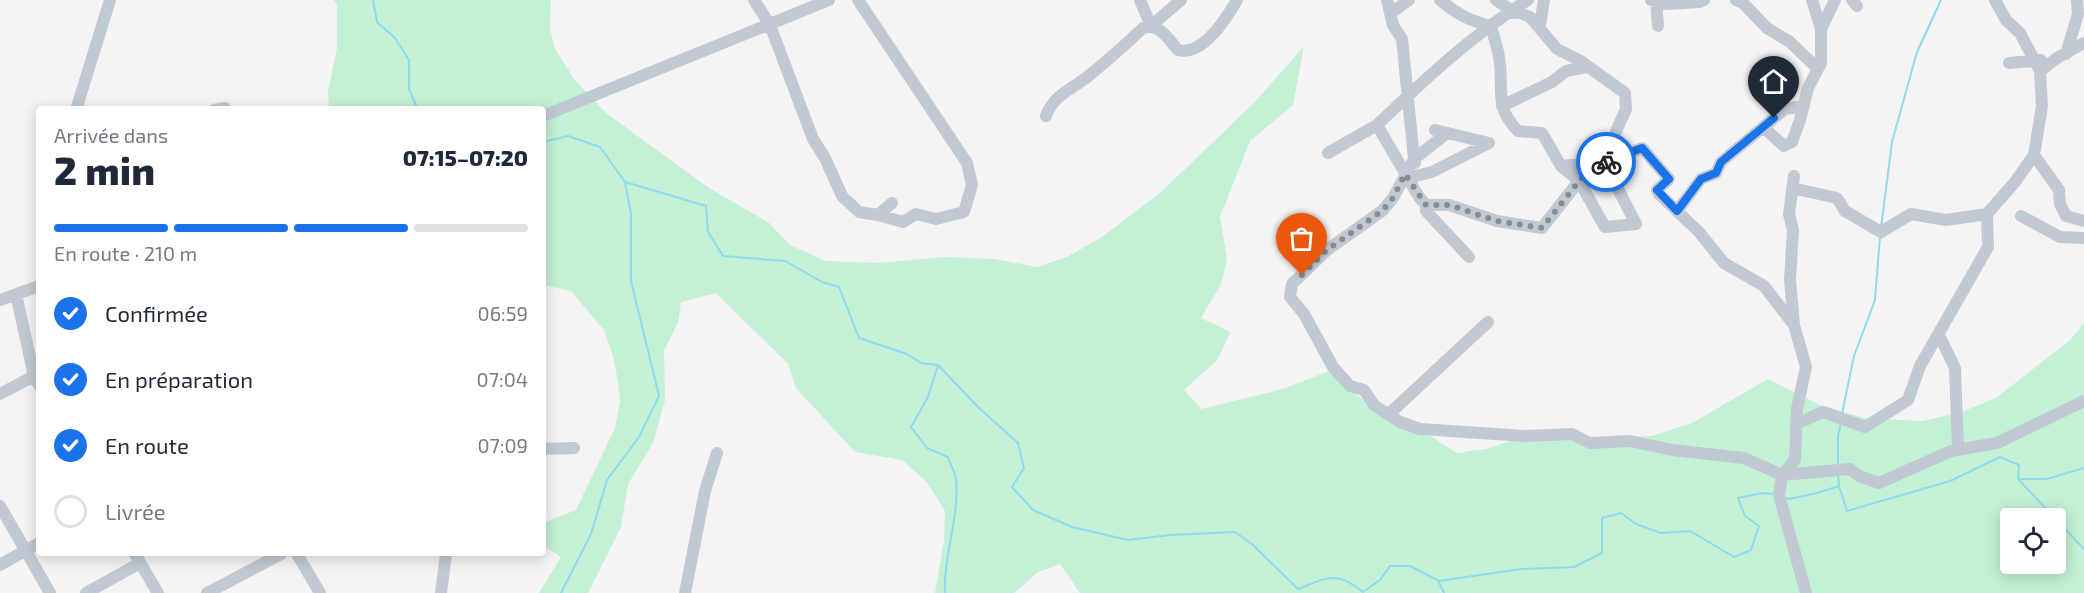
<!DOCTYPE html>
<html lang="fr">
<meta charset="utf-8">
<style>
:root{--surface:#fff;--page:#f6f6f7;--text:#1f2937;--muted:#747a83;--line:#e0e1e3;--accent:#1a73e8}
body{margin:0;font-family:"Exo 2",sans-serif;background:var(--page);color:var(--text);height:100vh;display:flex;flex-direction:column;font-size:22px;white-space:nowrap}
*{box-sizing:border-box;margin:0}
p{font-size:20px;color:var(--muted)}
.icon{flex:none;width:33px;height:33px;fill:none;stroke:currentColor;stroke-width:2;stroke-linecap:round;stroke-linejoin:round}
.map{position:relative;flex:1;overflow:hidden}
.drawer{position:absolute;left:36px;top:106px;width:510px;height:450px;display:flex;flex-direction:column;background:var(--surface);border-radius:6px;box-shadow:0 3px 15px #0003}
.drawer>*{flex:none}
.controls{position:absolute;left:2000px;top:508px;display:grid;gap:12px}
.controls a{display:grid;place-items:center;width:66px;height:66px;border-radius:6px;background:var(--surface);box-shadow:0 3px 15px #0003;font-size:30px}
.pin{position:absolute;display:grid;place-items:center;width:51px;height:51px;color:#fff;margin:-62px -26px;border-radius:50% 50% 50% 0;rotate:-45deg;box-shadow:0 0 6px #0007}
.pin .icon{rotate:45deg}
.courier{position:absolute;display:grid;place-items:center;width:60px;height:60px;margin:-30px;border:4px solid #1a73e8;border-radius:50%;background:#fff;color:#222;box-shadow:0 2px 8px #0007}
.overview em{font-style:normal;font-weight:800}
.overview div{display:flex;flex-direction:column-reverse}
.overview{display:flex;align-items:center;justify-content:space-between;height:102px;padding:0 18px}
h1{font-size:39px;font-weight:800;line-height:45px}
.bar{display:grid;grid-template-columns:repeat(4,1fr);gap:9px 6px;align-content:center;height:72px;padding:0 18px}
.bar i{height:8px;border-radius:4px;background:var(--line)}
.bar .current{background:var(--accent)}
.bar p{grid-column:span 4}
ol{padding:0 18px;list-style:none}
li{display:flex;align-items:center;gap:18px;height:66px}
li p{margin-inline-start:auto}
li .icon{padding:6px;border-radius:50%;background:var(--accent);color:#fff;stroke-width:4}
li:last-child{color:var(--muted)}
li i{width:33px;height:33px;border:3px solid var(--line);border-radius:50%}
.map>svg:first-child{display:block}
</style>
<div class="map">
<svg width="2084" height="593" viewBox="0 0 2084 593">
<rect width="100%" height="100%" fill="#f5f3f3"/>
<!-- green -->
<path fill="#c3f1d5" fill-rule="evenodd" d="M334,0H551L550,29L555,49L574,79L606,113L709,188L769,223L790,245L825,261L878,263L945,257L994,259L1037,267L1067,257L1102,237L1160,193L1255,102L1304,46L1293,105L1250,141L1220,217L1227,259L1221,284L1201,318L1230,332L1218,359L1184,390L1201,409L1283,389L1332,370L1348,388L1369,405L1413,432L1432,437L1457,453L1486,449L1511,441L1652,436L1692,423L1768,379L1822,406L1865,418L1922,421L1959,413L1996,398L2070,340L2084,323V593H1080L1060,564L1038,572L1014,593H935L944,540L945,511L926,481L902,460L855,452L796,388L788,364L716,293L681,302L678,322L664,351L665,400L653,443L628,484L621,527L588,593H539L561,557L543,545V523L576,510L615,428L620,402L618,382L613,356L604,330L571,291L543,285V110L329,109L328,91L337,48V4ZM2010,519H2055V564H2010Z"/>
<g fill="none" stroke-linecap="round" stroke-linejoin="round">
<!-- stream -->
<path stroke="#90daee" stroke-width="2" d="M373,0L377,22L395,38L409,60V89L418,110
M543,142L568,136L600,147L625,182L706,206L708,232L723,256L785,261L822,282L839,287L859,338L907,354L921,363L938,365L979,408L1018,443L1024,468L1012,487L1033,510L1072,527L1128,540L1170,535L1235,532L1253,545L1298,589C1327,578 1336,570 1363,592L1380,580L1390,566H1410L1439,581L1521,569L1574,567L1602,553V518L1621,513L1636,524L1661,533L1690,531L1734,557L1751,550L1759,526L1745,516L1738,498L1762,493L1774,494
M1881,228L1892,142L1917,52L1941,0
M938,365L928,397L911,427L927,448L948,457C950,464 955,472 956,479C960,516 943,556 945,593
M1842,414L1854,356L1875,300L1880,236
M1838,465V436L1841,423
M1838,474L1839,486
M2018,479L2084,549
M1785,498L1789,499L1817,493L1839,486L1847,511L1950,481L2000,457L2019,465L2018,479H2047L2084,468
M1439,582L1444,593
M561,593L591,534L607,480L639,437L659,396L631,281V214L625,182"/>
<!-- minor -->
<path stroke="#c1cad2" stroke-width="12" d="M754,0L770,25L813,139L825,158L842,196L859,212L878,215L892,203
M858,0L967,163L972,185L964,212L936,219L916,214L903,222L878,215
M1140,0L1151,26L1181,0
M1387,0L1393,25L1402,39L1414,159L1393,198L1382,211L1327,250L1292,284L1290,297L1304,314L1333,367L1350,386L1364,390L1374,405L1400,422L1420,429L1525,436L1572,434L1590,443L1630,441L1672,450L1744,458L1782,475L1850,469L1859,476L1879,483L1951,451L1997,443L2084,401
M1440,0C1457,14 1470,21 1491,26C1494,38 1499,51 1500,64C1503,92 1495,108 1518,131L1542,133L1561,166L1579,181L1607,152L1614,181L1636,224L1605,227L1579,181L1542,228L1497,221L1449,205H1426L1419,197L1377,125C1424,80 1472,35 1528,0
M1496,0L1511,10
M1651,0L1666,4L1700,2L1704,0
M1656,0L1658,26
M1736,0L1743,3L1767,28L1790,42L1818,69
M1812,0L1821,29
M1852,0L1857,6
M1391,13L1409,0
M1508,13H1520L1530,17L1557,49L1579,60L1625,93L1626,109L1607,152
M1540,25L1544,0
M2066,54L2078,14L2077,0
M2009,63L2041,60
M2040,71L2057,58L2084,43
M1502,106L1552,82L1566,71L1587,67
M76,110L110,0
M214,110L225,108
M543,116L829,0
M1046,116C1053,96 1070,90 1086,78C1106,62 1125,45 1143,28C1160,23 1168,39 1178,50C1203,56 1226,19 1237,0
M1763,127L1784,146L1792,142L1800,120L1808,88L1821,63V29L1835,0
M1328,153L1377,125
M2034,155L2059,190L2060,204L2066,216L2084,221
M1415,163L1414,159L1446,134
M1561,166L1609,162L1642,148L1669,179L1657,190L1659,194L1699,232L1724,263L1764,286L1794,325L1806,367L1797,409L1795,460L1782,475L1779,495L1806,593
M1794,176L1789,214L1793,230L1790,280L1794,325
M1408,178L1432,172L1489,143L1435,130
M1792,188L1837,198L1845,211L1881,232L1911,214L1946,220L1987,214
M1426,205V211L1469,257
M1677,211L1701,179L1716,173L1721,162L1785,109L1804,106
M2021,216L2060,237L2084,238
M16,294L34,376L39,385
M0,300L39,286
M1939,335L1955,368L1958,450
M0,394L34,376
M1389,414L1488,322
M1796,424L1823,412L1865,427L1908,400L1920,366L1988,247L1987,214L2015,182L2034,155L2042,106L2040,71L2020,33L2006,20L1995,0
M543,449L574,448
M0,506L50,593
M135,554L158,593
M297,554L320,593
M0,565L39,543
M86,593L140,563
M207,593L281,554
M441,593L446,554
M685,593L705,491L717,453"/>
</g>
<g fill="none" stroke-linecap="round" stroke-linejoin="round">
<!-- done -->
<path stroke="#868d94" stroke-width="6" stroke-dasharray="0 10.8" d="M1302,275L1327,250L1382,211L1393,198L1405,174L1426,205H1449L1497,221L1542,228L1579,181L1597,163L1606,162"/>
<!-- route -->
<path stroke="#1a73e8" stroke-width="8" d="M1606,162L1642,148L1669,179L1657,190L1677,211L1701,179L1716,173L1721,162L1774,118"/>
</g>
</svg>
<div class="controls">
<a><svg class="icon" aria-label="locate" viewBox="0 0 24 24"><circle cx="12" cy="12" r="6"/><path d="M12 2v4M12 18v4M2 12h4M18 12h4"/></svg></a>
</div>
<div class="pin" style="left:1302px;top:275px;background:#ea580c"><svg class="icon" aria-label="bag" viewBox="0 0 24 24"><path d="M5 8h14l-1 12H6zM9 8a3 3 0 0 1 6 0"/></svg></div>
<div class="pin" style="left:1774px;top:118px;background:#1f2937"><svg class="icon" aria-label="home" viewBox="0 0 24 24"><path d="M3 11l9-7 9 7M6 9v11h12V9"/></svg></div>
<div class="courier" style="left:1606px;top:162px"><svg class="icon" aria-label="bike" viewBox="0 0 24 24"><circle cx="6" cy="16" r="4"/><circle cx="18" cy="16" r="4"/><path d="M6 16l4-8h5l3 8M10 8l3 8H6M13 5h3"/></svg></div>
<section class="drawer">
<div class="overview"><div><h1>2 min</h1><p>Arrivée dans</p></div><em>07:15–07:20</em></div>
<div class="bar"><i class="current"></i><i class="current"></i><i class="current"></i><i></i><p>En route · 210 m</p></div>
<ol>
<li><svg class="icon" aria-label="check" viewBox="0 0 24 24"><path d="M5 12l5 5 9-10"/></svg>Confirmée<p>06:59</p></li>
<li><svg class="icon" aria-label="check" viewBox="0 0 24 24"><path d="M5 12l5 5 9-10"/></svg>En préparation<p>07:04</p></li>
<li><svg class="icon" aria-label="check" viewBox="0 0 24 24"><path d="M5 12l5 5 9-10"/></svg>En route<p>07:09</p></li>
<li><i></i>Livrée</li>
</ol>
</section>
</div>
